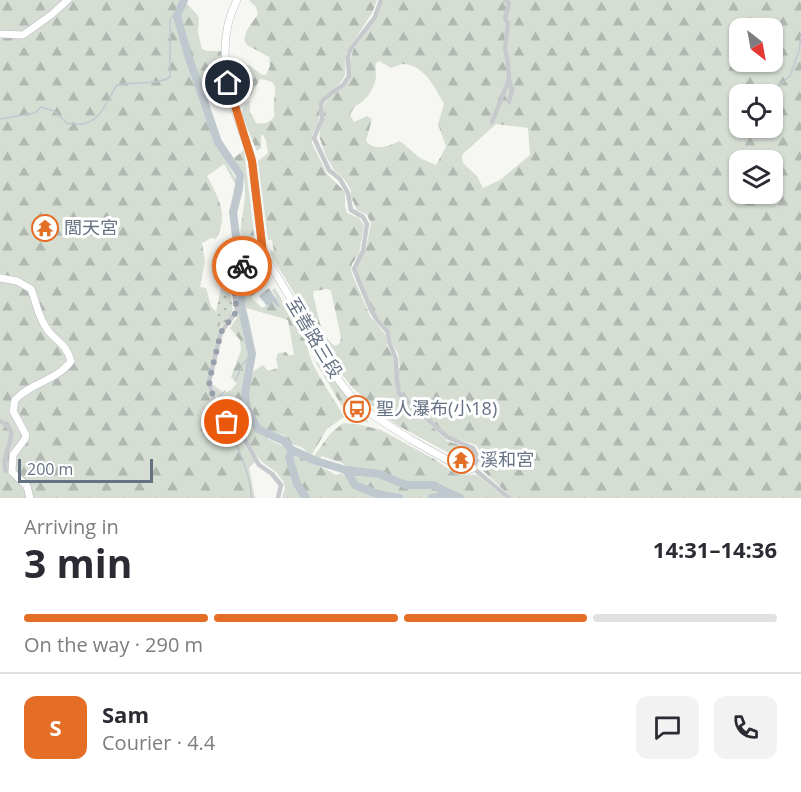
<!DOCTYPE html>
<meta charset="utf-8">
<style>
:root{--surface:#fff;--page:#f2f2f3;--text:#2b2b33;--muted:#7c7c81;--line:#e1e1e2;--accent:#e46e25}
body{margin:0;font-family:"Open Sans","Noto Sans TC",sans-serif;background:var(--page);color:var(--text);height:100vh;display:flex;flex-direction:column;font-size:22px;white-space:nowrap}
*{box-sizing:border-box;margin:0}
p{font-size:20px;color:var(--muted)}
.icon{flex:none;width:33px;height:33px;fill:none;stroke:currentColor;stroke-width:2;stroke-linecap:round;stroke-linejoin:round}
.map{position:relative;height:498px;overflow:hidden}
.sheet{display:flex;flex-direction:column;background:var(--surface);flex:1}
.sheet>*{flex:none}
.needle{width:39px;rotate:149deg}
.tools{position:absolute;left:729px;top:18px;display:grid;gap:12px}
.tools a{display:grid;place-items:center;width:54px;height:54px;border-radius:12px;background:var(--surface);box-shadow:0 2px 4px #0004;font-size:30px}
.scale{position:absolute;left:18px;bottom:15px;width:135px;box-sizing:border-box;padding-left:6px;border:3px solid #657284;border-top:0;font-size:16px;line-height:21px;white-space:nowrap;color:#657284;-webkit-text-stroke:4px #fff;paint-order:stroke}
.pin{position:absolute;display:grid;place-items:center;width:51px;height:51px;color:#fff;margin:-26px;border:3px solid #fff;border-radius:50%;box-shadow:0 2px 6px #0007}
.courier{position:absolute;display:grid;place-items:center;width:60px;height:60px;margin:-30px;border:4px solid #e46e25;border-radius:50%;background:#fff;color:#222;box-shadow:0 2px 8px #0007}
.summary em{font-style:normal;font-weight:700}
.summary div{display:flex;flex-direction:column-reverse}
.summary{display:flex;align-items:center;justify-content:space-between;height:102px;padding:0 24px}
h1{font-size:39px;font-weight:700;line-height:45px}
.bar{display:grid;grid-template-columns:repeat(4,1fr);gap:9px 6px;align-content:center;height:72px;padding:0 24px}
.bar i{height:8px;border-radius:4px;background:var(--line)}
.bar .active{background:var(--accent)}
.bar p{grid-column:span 4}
.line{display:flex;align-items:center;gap:15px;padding:0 24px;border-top:2px solid var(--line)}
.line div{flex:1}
.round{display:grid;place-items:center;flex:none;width:63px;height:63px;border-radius:12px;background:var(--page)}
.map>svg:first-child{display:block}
</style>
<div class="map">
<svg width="801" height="498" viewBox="0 0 801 498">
<defs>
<pattern id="grass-dots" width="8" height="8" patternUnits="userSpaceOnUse" patternTransform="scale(1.5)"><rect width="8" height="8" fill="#d6ded4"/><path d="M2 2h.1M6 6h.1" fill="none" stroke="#b1b8b2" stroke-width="1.8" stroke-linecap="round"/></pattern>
<pattern id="forest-firs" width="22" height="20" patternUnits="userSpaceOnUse" patternTransform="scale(1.5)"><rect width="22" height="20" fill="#d6ded4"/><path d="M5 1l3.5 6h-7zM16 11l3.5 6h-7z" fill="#b1b8b2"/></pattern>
<pattern id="water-ripples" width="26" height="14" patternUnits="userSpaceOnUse" patternTransform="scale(1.5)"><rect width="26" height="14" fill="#bfc8ce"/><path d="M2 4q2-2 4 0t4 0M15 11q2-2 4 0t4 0" fill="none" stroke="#9fa7ad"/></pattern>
</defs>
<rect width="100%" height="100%" fill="#f6f7f3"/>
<!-- grass -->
<path fill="url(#grass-dots)" d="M228,282C229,304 242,310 219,328L216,311L221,288Z"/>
<!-- forest -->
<path fill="url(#forest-firs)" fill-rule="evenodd" d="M0,0H184L199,17L198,32L202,49L207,51H220L222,53L221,87L201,99L215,142L240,186L241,196L233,232L238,263L237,265H234L231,203L235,184L224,164L207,176C219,198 229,216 216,239L211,238L202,243L205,261L200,287L206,288L211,306L218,314L220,325L208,382L215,408L226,423L236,432L255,462L249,468L255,498H0Z
M249,0H377L372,13L346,53L345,75L342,81L321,102L318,124L312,135V143L327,174L345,192V207L347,213L359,218L364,225L359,254L352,264L351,271L370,316L386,335L387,345L395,362V382L399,395L447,441L472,449L475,458L467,467L460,466L465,458L459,452L454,456L397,425L382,415L352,387L340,372L321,343L310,319L272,257L270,251H274L272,240H268L258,161L268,153L266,141L263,135H261V148L257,151L241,114L245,104L250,100V112L256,123C264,124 269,123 274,117C275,112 273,106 274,101C276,87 278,81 260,79L251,95C245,97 241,98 236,95L233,79L235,65H249L262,75H266L270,66L269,57L247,45L244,40L247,30L258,14L256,7ZM328,289L331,291L341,338L339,344L335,346C318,334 319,313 313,295L314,291Z
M383,0H801V498H512L478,466C482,459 482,452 476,445L448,436L405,396L400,389L398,374L400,366L398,354L391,342L390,331L375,314L356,270L366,248L371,223L367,215L357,210L351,197V190L344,179L334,170L326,156L319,136L324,114V105L328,99L348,83L351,76L350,62L353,50L378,16ZM740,28H772V62H740ZM379,61L391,68C395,67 400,64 404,64C424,65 436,89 444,104L438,124L446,147L436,165L420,158L400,141C388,146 376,152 366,141L372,119L367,116L354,122L350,115L355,106C365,102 374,90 376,78C376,73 375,68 376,63ZM740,94H772V128H740ZM496,124L528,128L530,155L500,180L483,188L477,176L463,163L462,155ZM740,160H772V194H740Z
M244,150L256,251L245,258C232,234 251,202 243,175C241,169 237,164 234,158Z
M253,267H262L259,290L251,297L262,308L272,302L279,306L280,305L272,290L275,288L308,345C306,362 336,400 344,417L327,429L311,456L303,448L290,443L283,435L269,431L268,439L285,447L288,453C304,460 321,466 336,475L342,473L353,486L355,485C350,461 342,464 322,456L318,460L314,456L330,434L343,423L357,424L381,430L434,459L456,474L477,475L505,498H282L285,488L283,481L276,472L262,462L226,416L219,404L212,384L224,393L231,390L237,383L231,377L241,350L240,340L230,328L242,310L246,274ZM246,308L288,320L294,355L289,356L286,352L278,353L276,359L278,368L268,371L263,365L255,370L246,381H244C243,372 251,366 252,358C255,341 250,323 246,308Z
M319,360C327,364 331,375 336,382C346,397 361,407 369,423L348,416L316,363Z"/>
<!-- water -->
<path fill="url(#water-ripples)" d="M269,288L280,305L278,307L273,302L267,306L259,296Z"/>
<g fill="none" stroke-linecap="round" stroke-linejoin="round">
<!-- stream -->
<path stroke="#bfc8ce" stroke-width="1.5" d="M770,94L790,76L799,51L801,36
M0,119L35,113L41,107L54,111L68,124C74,122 77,125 82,124C102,121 107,100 117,85C134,81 155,86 170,77V20L184,0
M235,381L243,364L252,354
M224,414L218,404V398L225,391
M227,425C237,443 252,478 251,498"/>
<!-- river -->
<path stroke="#bfc8ce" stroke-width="8" d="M184,0L177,16L188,55L218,142L240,175L239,189L233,212L236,236L246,268L243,276L241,306L252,354L245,393L247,409L258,429L284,441L292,450L316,461L346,470L355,485L377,494L399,498
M292,450L289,457L297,484L306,498
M346,470L379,474L406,485H433L451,494
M432,498L451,494L460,498"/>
<defs>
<path id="secondary" d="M237,0C217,38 225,83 239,122C243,135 249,147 252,161L263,253L306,324L324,361L350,395L371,414L410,439L451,462L460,470H468L473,468
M0,34L23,35L51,15L68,0
M0,278L17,281L31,289C36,302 38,315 45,326C55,343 64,339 71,361C58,380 30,383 15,400L13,411L26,435L25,439L13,455L12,472L27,486L30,498"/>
</defs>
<!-- secondary casing -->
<use href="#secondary" stroke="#b9bcc1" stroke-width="8"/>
<!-- street -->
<path stroke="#c7c9cd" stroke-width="4.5" d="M381,0L375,17L350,50L348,57L349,76L344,84L324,99L321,104L322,119L314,138L329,170L340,179L348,193L351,210L363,217L367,224L363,251L354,269L371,310L377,320L388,332L389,342L396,359L397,381L399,393L447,437L473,448L478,458L473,468L509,498
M509,80L512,90L509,102
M492,122L509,80L508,63L505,48L508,23L505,19L509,3L505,0
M263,253L241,266L232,278L237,311L221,332L209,382L216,406L221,414L239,430L259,465L272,474L281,485L278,498
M0,421C18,430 10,439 6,455C5,459 5,465 5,470L12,472"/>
<!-- secondary -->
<use href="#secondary" stroke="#fff" stroke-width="7"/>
</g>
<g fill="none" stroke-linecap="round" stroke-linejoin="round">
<!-- done -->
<path stroke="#98a1ab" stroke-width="6" stroke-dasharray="0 10.8" d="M227,422L216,406L209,382L221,332L237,311L232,278L242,266"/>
<!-- route -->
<path stroke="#e46e25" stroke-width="8" d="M228,83L252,161L263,253L242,266"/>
</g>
<!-- icons -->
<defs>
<symbol id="temple-ring" viewBox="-11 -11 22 22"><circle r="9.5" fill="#fff" stroke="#e46e25" stroke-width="1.5"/><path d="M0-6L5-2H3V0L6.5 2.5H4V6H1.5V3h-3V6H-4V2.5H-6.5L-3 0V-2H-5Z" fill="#e46e25"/></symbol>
<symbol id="bus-ring" viewBox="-11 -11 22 22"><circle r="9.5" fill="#fff" stroke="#e46e25" stroke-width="1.5"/><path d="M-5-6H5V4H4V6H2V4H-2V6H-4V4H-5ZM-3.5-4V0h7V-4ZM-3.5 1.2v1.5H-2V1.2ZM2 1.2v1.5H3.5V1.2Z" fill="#e46e25"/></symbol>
</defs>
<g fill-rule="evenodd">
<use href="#temple-ring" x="30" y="213" width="30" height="30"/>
<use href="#bus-ring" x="342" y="394" width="30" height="30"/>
<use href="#temple-ring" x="446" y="445" width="30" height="30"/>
</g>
<g text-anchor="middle" stroke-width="6" stroke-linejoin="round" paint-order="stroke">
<!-- poi labels -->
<g font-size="18" fill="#657284" stroke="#fff" text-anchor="start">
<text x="64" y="234">閭天宮</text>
<text x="376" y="415">聖人瀑布(小18)</text>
<text x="480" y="466">溪和宮</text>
</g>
<!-- street labels -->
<g font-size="18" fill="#657284" stroke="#fff">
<text transform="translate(314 338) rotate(59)" y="6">至善路三段</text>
</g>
</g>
</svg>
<div class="tools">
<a><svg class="needle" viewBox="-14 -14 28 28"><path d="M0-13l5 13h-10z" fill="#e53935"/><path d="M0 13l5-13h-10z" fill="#7c7c81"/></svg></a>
<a><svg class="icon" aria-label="locate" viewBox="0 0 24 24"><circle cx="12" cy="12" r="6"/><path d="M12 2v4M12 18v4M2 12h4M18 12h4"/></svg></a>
<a><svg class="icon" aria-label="layers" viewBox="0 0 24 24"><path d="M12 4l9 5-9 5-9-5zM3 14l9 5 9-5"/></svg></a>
</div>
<div class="scale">200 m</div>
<div class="pin" style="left:227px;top:422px;background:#ea580c"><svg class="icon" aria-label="bag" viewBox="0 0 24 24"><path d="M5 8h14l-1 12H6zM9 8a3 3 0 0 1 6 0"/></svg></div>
<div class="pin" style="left:228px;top:83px;background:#1f2937"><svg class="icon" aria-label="home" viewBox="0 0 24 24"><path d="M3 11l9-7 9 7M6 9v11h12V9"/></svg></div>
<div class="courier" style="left:242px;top:266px"><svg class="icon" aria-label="bike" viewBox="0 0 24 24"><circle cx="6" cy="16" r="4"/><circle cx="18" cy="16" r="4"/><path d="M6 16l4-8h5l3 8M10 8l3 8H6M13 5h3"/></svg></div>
</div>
<section class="sheet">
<div class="summary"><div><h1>3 min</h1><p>Arriving in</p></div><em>14:31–14:36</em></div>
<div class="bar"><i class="active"></i><i class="active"></i><i class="active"></i><i></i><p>On the way · 290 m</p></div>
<div class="line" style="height:108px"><b class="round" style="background:var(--accent);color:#fff">S</b><div><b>Sam</b><p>Courier · 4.4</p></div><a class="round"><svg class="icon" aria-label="chat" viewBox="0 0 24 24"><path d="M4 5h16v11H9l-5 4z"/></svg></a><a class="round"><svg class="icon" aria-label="phone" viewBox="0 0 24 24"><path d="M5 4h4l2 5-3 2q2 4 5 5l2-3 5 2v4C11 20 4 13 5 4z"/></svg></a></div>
</section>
